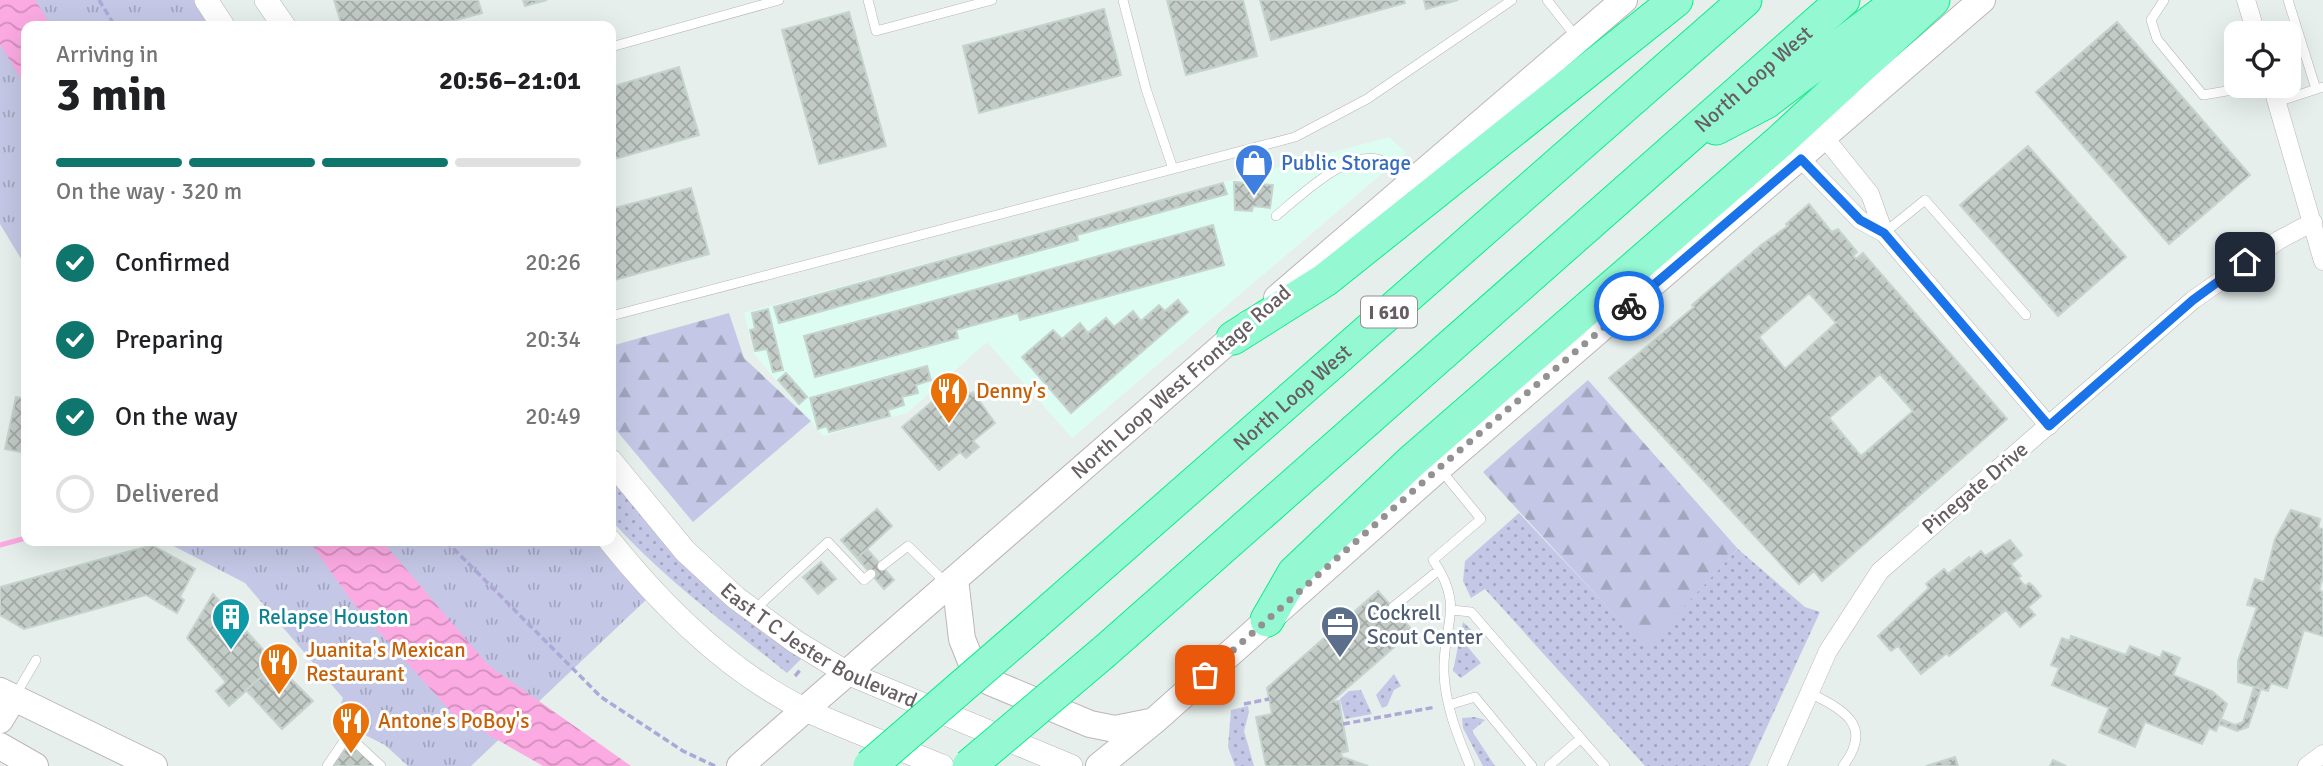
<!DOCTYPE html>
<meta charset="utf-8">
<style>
:root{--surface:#fff;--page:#f6f6f6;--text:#202124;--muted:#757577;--line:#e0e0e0;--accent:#0f766e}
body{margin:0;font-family:Signika,sans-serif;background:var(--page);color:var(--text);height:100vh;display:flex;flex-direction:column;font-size:26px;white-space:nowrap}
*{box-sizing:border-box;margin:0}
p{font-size:23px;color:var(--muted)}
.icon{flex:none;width:38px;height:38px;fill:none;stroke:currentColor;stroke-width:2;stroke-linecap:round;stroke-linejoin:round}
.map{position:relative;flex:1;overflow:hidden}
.drawer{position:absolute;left:21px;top:21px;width:595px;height:525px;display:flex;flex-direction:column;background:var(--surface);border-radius:14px;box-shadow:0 7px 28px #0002}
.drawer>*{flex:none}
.controls{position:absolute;left:2224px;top:21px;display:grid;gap:14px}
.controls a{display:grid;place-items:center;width:77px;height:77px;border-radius:14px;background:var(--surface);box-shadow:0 7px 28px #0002;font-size:35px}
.pin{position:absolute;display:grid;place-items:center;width:60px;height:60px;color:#fff;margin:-30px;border-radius:14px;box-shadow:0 4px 10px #0006}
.courier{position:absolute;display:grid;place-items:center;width:70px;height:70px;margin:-35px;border:5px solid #1a73e8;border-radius:50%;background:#fff;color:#222;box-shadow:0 2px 9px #0007}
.summary em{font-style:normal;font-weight:700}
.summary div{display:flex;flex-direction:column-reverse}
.summary{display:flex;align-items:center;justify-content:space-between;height:119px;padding:0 35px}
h1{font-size:46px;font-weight:700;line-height:52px}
.bar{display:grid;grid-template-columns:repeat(4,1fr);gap:10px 7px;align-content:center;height:84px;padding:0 35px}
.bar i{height:9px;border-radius:5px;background:var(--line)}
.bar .on{background:var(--accent)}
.bar p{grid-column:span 4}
ol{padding:0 35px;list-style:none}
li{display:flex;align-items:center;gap:21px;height:77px}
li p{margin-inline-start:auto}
li .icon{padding:7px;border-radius:50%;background:var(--accent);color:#fff;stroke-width:4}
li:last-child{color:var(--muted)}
li i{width:38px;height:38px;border:4px solid var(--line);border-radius:50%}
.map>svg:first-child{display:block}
</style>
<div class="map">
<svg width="2323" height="766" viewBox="0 0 2323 766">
<defs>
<pattern id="grass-dots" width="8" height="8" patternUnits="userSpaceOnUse" patternTransform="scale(1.75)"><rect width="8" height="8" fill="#c4c8e6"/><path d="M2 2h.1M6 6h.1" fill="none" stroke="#a3a6be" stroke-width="1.8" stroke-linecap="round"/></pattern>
<pattern id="forest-firs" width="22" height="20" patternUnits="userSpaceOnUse" patternTransform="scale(1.75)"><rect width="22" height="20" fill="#c4c8e6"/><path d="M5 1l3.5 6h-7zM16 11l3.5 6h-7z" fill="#a3a6be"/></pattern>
<pattern id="park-tufts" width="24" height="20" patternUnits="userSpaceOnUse" patternTransform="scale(1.75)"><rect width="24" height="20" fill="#c4c8e6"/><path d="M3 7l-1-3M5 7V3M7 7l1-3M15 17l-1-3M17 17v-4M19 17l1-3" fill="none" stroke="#a3a6be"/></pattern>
<pattern id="water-waves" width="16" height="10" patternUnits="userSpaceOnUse" patternTransform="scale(1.75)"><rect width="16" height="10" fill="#fcaae2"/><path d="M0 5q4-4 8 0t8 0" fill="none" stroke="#d08ebb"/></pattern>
<pattern id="building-cross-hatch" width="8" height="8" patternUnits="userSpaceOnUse" patternTransform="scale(1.75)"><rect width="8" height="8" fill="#c3cbc7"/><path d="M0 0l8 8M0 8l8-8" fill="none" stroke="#a2a8a5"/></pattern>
</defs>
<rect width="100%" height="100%" fill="#e6efec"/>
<!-- commercial -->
<path fill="#defdf2" d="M1389,137L1406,153L1072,438L987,342L907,413L823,436L754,354L744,313Z"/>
<!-- grass -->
<path fill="url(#grass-dots)" d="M611,470L716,594L767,636L802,658L787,673C726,624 663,578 611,520Z
M1519,513L1645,647L1738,549L1805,607L1820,612L1749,766H1645L1485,589L1471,598L1463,581L1465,561Z
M1463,622L1478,636L1467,646L1481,663L1461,678L1453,671Z
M1394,674L1401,686L1394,690L1387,706L1382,708L1376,695Z
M1361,690L1372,714L1345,719L1340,699L1349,691Z
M1248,706L1249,712L1244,731L1254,766H1235L1228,747L1231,710Z
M1475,717L1485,720L1472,731L1495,766H1483L1463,728L1462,718Z"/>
<!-- forest -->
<path fill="url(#forest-firs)" d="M729,313L744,358L811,421L693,522L611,424V346Z
M1588,380L1738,549L1645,648L1483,472Z"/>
<!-- park -->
<path fill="url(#park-tufts)" d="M0,0H197L214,26H26V267L0,224Z
M164,541H599L649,597L471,766H408L385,745L349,727L346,718L337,715L343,698L245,583Z"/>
<!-- water -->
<path fill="url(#water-waves)" d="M0,0H35L51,26H26V87L0,44Z
M309,541H382L488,665L631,766H543L454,715L353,603Z"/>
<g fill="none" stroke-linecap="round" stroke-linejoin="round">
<!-- stream -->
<path stroke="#fcaae2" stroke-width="5" d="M0,545L26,538"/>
</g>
<!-- building -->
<path fill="url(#building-cross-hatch)" stroke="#c5d4ce" stroke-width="2" fill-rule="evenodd" d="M334,0H478L482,13L434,26H342Z
M523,0H547L525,6Z
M1167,0H1243L1257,56L1186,75Z
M1260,0H1404L1405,3L1271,40Z
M1424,0H1458L1426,9Z
M1104,9L1121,75L979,113L963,46Z
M849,12L886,146L819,164L782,30Z
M2117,22L2250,175L2169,244L2036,92Z
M679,67L699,135L611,160V87Z
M2028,146L2126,257L2058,316L1960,205Z
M1234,182L1273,185L1270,208L1253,206L1252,211L1235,210Z
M1223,183L1227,194L1077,235L1078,240L779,323L774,307Z
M691,188L709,254L611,281V209Z
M1809,204L1830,230L1832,232L1838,229L1857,252L1853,256L1856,259L1863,253L2007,419L1822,581L1814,571L1799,584L1609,378L1694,307L1692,305L1761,245L1788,226L1786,224ZM1809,293L1836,323L1785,369L1759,337ZM1880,374L1913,411L1861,456L1829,418Z
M1213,225L1224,265L1020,320L1018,313L956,330L958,338L815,377L804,336Z
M1178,300L1188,312L1071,413L1022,357L1053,330L1062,339L1080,323L1088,333L1106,318L1114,327L1133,311L1141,321L1159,305L1165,311Z
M768,309L783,370L773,372L767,349L755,351L750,330L755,329L752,313Z
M927,366L931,380L916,385L918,393L902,397L904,405L888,410L890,416L829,432L827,426L818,429L810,398Z
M786,373L807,397L799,404L778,380Z
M958,380L970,394L973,392L995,423L973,441L979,447L966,458L960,452L939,470L902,427Z
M16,397L26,399V453L5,449Z
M877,509L892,526L857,558L841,540Z
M2291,510L2320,519L2318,528L2323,529V577L2319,590L2323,592V636L2304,630L2287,688L2271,683L2268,691L2238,682V661L2257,607L2247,605L2255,579L2264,582L2275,539Z
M2010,540L2022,555L2011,564L2021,576L2018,578L2025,586L2029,583L2033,586L2041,596L2028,607L2035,615L2020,627L2006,610L1949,656L1947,653L1921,674L1898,646L1891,651L1878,636L1929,588L1926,584L1944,569L1948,574L1969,557L1971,559L1981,551L1985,556Z
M152,545L195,569L180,597L184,600L177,613L146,595L24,629L0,615V587Z
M867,549L894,580L884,589L857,558Z
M821,562L836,579L818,594L803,577Z
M1378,591L1413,631L1331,702L1339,701L1343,724L1348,751L1341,753L1342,757L1368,766H1266L1256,717L1272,714L1267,688Z
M213,594L276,664L229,706L216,691L226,682L187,638Z
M2071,636L2126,655L2130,646L2160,658L2163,651L2180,658L2173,675L2212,691L2227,704L2216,731L2209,728L2202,744L2145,722L2135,747L2099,732L2109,708L2052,685L2059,668L2051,665L2062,638L2070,641Z
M276,664L313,701L282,729L246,690Z
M2254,687L2261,689L2248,727L2237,731L2219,724L2221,719L2235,725L2243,722Z
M349,744L377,766H332Z
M1955,757L1958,766H1926Z
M2053,760L2066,766H2050Z"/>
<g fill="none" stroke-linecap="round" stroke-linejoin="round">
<defs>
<path id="service" d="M868,0L876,31L992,0
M1123,0L1146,89L1173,169
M1547,0L1577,38
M2164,0L2151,20L2157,39L2203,95L2256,86
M2288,0L2316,89
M611,47L779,0
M2277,102L2323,87
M1276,216C1298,198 1354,142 1386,163C1393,167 1399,176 1405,182
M1884,233L1925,200L2026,315
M611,316L1295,137L1367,99L1512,0
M1440,469L1481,519L1433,560C1466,608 1442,624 1444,673C1445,705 1458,737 1470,766
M882,566L908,546L946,583
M1393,607L1434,574
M754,610L828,542L864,580L871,574
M1452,610L1471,612L1605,766
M1810,693C1844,710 1874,726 1843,766
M15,696L36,660
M1449,705L1475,697L1532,766
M327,766L344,741L353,740L381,766
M1549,766L1580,739"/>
<path id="minor" d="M2246,0L2256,33
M2272,86L2323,261
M1825,138L1870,194L1884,233
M1801,159L1860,220L1884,233L2049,426
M1777,766L1828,651L1880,571L2193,300L2279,240L2313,222
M2307,766L2323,754"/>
<g id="tertiary">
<path d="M206,0L223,26"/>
<path d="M266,0L284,26"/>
<path id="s1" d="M611,461L685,551L736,598L796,642L847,673L1071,766"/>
<path d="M610,541C663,607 731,674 808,711C852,731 898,748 942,766"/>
</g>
<path id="secondary" d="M1277,298L1624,0
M955,579L962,639L972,664L990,682L1090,724L1115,729L1150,722
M0,691L154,766
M0,720L14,697
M0,746L35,766
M740,766L1248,324
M1099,766L1154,721L1439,468L1982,0"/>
<g id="motorway">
<path d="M1716,128L1766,102L1900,0"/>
<path d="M1233,338L1325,280L1676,0"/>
<path d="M1267,620L1294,573L1412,461L1779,142L1933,0"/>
<path id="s2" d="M1033,625L1745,0"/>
<path id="s3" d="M1104,652L1843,0"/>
</g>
</defs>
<!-- service casing -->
<use href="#service" stroke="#bab4b7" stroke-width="10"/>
<!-- minor casing -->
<use href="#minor" stroke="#bab4b7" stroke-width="19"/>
<!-- tertiary casing -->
<use href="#tertiary" stroke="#bab4b7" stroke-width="24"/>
<!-- secondary casing -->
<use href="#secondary" stroke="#bdb5b9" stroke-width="28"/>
<!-- motorway casing -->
<use href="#motorway" stroke="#09ed8a" stroke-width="35"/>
<!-- path -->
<path stroke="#aea8d7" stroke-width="3.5" stroke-dasharray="7 3.5" stroke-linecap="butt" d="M99,0L115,26
M446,541L601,697L683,751L715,766
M795,676L801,669
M1244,704L1269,699
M1343,724L1436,707"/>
<!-- service -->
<use href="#service" stroke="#fff" stroke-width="9"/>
<!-- minor -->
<use href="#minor" stroke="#fff" stroke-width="18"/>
<!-- tertiary -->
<use href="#tertiary" stroke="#fff" stroke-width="23"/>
<!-- secondary -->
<use href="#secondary" stroke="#fff" stroke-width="26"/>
<!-- motorway -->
<use href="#motorway" stroke="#94f9d3" stroke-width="33"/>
<defs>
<path id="motorway-bridge" d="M870,766L1033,625
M969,766L1104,652"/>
</defs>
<!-- motorway-bridge casing -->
<use href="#motorway-bridge" stroke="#09ed8a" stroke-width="35" stroke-linecap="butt"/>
<!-- motorway-bridge -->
<use href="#motorway-bridge" stroke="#94f9d3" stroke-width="33"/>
</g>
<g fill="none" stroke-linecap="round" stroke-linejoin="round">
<!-- done -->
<path stroke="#939192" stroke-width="7" stroke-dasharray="0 12.6" d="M1205,675L1439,468L1629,306"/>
<!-- route -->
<path stroke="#1a73e8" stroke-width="9" d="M1629,306L1801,159L1860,220L1884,233L2049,426L2193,300L2245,262"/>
</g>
<!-- icons -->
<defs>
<symbol id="shop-pin" viewBox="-11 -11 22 30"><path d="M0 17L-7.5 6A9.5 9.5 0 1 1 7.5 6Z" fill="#3f7fe0" stroke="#fff"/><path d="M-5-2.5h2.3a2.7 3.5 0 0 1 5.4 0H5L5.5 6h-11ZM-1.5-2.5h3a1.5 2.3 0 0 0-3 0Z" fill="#fff"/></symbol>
<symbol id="restaurant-pin" viewBox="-11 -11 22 30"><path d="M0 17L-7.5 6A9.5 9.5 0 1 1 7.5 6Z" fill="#e8710a" stroke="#fff"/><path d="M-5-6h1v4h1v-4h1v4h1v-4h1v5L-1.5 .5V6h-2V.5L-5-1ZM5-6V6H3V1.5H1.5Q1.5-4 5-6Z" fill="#fff"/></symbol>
<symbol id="building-pin" viewBox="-11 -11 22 30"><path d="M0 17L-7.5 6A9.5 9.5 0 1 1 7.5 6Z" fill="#0f9aa8" stroke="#fff"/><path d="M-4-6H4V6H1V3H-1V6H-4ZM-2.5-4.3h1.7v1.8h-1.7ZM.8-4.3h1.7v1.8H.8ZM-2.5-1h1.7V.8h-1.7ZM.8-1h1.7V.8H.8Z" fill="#fff"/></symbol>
<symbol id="office-pin" viewBox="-11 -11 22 30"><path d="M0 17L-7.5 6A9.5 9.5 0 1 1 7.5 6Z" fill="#5c6f8a" stroke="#fff"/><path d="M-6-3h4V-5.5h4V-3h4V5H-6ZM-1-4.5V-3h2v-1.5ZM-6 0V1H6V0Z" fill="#fff"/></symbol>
</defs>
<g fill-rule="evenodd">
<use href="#shop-pin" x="1232" y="141" width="44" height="60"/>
<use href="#restaurant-pin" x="927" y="369" width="44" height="60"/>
<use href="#building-pin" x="209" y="595" width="44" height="60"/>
<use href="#office-pin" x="1318" y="603" width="44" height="60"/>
<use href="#restaurant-pin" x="257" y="640" width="44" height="60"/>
<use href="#restaurant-pin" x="329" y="699" width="44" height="60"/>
</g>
<g text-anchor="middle" stroke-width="6" stroke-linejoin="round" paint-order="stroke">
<!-- shield labels -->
<rect fill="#fff" stroke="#948e91" stroke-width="2" x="1361" y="296.5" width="56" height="31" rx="5"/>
<g font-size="19" font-weight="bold" fill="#665e62">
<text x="1389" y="319">I 610</text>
</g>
<!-- street labels -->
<g font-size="21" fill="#665e62" stroke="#fff">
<text dy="7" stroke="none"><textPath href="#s3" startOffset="866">North Loop West</textPath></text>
<text transform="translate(1181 382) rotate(-41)" y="7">North Loop West Frontage Road</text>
<text dy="7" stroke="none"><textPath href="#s2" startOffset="345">North Loop West</textPath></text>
<text transform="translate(1975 488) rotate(-40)" y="7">Pinegate Drive</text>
<text dy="7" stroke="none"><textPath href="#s1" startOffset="282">East T C Jester Boulevard</textPath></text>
</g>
<!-- shop labels -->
<g font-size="21" fill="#366cbe" stroke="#fff" text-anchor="start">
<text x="1281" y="170">Public Storage</text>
</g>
<!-- food labels -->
<g font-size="21" fill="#c56008" stroke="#fff" text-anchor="start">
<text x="976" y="398">Denny's</text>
<text x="306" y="657">Juanita's Mexican<tspan x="306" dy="24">Restaurant</tspan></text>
<text x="378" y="728">Antone's PoBoy's</text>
</g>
<!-- service labels -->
<g font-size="21" fill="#4e5e75" stroke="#fff" text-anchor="start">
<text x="1367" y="620">Cockrell<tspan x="1367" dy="24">Scout Center</tspan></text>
</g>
<!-- culture labels -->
<g font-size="21" fill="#0d838f" stroke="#fff" text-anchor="start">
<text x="258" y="624">Relapse Houston</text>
</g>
</g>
</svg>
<div class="controls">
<a><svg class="icon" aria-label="locate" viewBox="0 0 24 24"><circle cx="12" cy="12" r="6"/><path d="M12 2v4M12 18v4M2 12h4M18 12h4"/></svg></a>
</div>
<div class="pin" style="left:1205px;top:675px;background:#ea580c"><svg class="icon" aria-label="bag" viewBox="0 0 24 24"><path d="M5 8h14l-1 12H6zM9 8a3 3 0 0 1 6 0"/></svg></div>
<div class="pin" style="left:2245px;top:262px;background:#1f2937"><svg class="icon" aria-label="home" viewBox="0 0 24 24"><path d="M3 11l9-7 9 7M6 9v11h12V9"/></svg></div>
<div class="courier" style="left:1629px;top:306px"><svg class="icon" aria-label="bike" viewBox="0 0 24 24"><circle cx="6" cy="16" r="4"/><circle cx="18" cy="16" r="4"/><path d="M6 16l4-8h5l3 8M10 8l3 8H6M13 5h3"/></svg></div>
<section class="drawer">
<div class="summary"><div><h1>3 min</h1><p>Arriving in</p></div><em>20:56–21:01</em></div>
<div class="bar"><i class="on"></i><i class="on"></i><i class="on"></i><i></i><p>On the way · 320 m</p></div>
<ol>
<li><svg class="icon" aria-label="check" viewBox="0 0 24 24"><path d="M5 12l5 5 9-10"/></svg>Confirmed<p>20:26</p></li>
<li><svg class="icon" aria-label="check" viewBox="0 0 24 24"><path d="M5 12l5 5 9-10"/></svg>Preparing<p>20:34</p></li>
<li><svg class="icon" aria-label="check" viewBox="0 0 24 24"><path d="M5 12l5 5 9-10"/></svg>On the way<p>20:49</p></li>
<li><i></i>Delivered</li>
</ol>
</section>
</div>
